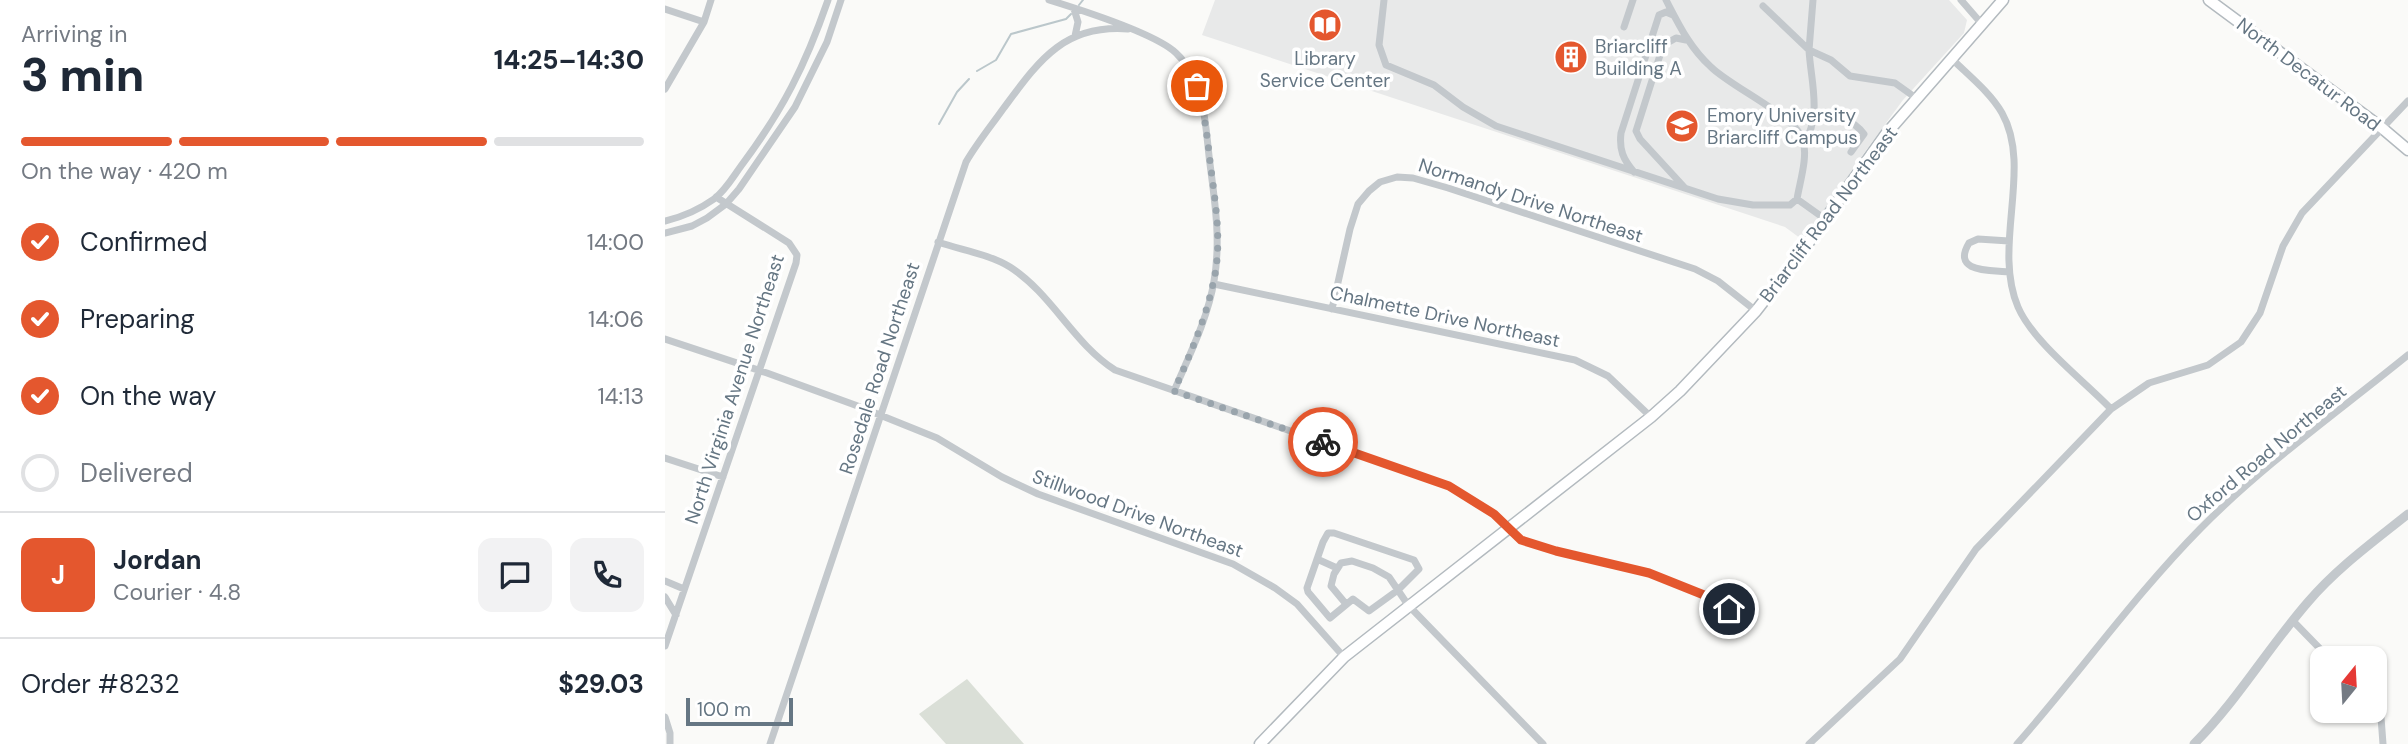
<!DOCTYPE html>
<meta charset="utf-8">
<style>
:root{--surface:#fff;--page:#f2f2f3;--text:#1f2937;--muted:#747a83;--line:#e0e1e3;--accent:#e4572e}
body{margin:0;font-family:"DM Sans",sans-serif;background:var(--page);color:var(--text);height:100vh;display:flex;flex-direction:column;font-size:26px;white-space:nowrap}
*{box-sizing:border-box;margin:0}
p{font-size:23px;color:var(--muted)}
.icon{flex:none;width:38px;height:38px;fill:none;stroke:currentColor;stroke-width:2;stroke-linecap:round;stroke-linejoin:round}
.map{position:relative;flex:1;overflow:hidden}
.sheet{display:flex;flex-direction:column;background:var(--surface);width:665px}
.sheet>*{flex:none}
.needle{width:46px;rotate:18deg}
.tools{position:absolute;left:1645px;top:646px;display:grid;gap:14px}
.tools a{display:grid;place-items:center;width:77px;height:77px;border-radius:14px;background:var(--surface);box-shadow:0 2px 5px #0004;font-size:35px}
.scale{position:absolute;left:21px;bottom:18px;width:107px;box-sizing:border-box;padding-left:7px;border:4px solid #657683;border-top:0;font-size:19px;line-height:24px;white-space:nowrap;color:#657683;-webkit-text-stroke:5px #fff;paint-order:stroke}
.pin{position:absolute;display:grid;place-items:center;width:60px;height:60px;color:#fff;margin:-30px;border:4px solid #fff;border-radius:50%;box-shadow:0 2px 7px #0007}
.courier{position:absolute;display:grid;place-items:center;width:70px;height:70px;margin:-35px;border:5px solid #e4572e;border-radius:50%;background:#fff;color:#222;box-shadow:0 2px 9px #0007}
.overview em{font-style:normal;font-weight:800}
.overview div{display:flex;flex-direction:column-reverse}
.overview{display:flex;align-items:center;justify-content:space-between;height:119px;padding:0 21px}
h1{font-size:46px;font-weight:800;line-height:52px}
.bar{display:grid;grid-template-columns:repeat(4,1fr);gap:10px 7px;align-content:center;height:84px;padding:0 21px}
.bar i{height:9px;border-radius:5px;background:var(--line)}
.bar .on{background:var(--accent)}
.bar p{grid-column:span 4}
.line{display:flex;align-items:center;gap:18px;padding:0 21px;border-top:2px solid var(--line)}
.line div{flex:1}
.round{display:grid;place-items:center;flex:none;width:74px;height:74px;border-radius:14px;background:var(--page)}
ol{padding:0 21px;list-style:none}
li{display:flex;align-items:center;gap:21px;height:77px}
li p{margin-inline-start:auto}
li .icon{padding:7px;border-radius:50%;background:var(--accent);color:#fff;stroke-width:4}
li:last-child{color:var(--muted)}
li i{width:38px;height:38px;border:4px solid var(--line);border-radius:50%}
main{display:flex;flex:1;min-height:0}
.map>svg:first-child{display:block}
</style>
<main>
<section class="sheet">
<div class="overview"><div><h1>3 min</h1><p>Arriving in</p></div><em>14:25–14:30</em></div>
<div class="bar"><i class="on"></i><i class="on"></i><i class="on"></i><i></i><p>On the way · 420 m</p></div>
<ol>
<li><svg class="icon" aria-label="check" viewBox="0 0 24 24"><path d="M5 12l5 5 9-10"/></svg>Confirmed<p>14:00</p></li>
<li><svg class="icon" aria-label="check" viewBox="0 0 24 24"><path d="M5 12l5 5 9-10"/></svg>Preparing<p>14:06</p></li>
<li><svg class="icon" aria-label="check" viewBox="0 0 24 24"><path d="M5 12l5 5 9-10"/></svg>On the way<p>14:13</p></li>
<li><i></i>Delivered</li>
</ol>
<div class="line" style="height:126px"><b class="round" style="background:var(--accent);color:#fff">J</b><div><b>Jordan</b><p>Courier · 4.8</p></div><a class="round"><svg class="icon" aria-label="chat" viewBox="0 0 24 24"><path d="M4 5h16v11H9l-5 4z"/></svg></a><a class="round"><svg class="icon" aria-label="phone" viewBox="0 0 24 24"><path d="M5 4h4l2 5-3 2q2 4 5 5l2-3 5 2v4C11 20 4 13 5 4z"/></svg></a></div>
<div class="line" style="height:91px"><div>Order #8232</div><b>$29.03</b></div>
</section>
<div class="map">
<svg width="1743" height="744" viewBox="0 0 1743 744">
<rect width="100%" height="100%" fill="#fafaf8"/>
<!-- built -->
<path fill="#e8e9e9" d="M550,0H1284L1302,20L1299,33L1238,100L1199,153L1139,241L1120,227L537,35Z"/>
<!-- green -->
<path fill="#dadfd7" d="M302,679L359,744H281L254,714Z"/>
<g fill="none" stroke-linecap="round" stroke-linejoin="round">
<!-- stream -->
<path stroke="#bbc7cb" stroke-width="2" d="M414,5L418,0
M312,71L331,60L346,34L401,19L406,14
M274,124L292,92L304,79"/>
<defs>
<path id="secondary" d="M1544,0L1717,128L1743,150
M595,744L679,657L986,417L1015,391L1091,311L1136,253L1221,134L1338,0"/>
</defs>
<!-- secondary casing -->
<use href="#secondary" stroke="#b3babf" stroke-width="13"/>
<!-- minor -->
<path stroke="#c3c8cc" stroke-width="7" d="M384,0C413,9 491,34 511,53C541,81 540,126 545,164C550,203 556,241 549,281C543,318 524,356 509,391
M719,0L714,45L721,65L769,85L798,107L831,126L1053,199L1088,205H1125L1132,199
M1001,0C1014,25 1025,48 1046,67C1066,87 1132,117 1138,140C1143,157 1135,181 1132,199L1160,219
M1296,0L1316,23
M1098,6L1144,50L1148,0
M0,9L39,22
M409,9L413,22L410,36
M959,27L968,0
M1286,58C1303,75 1325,92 1337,113C1368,168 1327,246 1353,307C1368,342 1418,380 1446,409
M0,89L39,22L46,0
M1125,121C1136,121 1143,117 1153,114C1168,110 1190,122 1199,134L1186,152
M1139,145C1157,113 1146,83 1144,50L1166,60L1185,76L1230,83L1251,98
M969,172C958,159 954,150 956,133L994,15L1001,12L1008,15
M1020,188L975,139L971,131L996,52L1002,43L1011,38L1021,40
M0,221C17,217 35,209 49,199C60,191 68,177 76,166C118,110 140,66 163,0
M0,233L27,226L42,218L61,204L74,189L130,107L162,42L176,0
M273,242C296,250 324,254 345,267C387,294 408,343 450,370L784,486L829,514L856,540L891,551L984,573L1039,595L1058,596L1065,600L1066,606L1062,610H1056L1039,595
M1343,272C1326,270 1286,273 1304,243L1313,239L1344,241
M549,284L910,360L943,376L986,417
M667,309L685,229L693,204L704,191L715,182L732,177L748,178L783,188L1030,269L1053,281L1091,311
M0,339L102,373L190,405L272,438L337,477L373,494L568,564L610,588L632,604L679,657
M0,458L58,477
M663,533H669L749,560L754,569L733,590L704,611L688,599L665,618L643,592L642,588L658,542Z
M652,559L672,568
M0,581L19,589
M0,597L11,615
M681,604L666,586L669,574L676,563L687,561L708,568L724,577L743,605L878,744
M1628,621L1664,658
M0,646L131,263L132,255L124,243L51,197
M1710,710L1716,717L1718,744
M0,717L5,733V744
M105,744L301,162C312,143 326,126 338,109C373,62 398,24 463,29
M1144,744L1235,659L1311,549L1446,409L1484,383L1543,365L1576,342L1595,313L1618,246L1637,213L1743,101
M1352,744C1414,674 1469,596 1535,529C1598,465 1673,412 1743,355"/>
<!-- tertiary -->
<path stroke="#c3c8cc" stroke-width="9" d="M1529,744C1572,701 1603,648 1643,602C1672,568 1708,542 1743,514"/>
<!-- secondary -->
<use href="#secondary" stroke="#fff" stroke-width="10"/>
</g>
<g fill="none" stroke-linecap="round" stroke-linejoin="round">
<!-- done -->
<path stroke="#99a4ac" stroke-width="7" stroke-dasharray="0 12.6" d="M532,86C539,110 542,135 545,161C550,202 558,243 548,284C540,321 524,357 509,391L658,442"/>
<!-- route -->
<path stroke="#e4572e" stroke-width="9" d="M658,442L784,486L829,514L856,540L891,551L984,573L1039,595L1056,610L1064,609"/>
</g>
<!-- icons -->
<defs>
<symbol id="library-disc" viewBox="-11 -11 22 22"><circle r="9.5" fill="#e4572e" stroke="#fff"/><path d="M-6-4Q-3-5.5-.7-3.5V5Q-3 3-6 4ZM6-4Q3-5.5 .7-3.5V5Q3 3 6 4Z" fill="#fff"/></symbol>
<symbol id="building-disc" viewBox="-11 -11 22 22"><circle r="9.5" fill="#e4572e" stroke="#fff"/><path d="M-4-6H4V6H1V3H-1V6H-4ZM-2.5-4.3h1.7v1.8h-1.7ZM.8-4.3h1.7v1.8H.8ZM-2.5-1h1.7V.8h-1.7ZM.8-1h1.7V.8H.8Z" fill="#fff"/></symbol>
<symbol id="university-disc" viewBox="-11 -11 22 22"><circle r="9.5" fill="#e4572e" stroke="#fff"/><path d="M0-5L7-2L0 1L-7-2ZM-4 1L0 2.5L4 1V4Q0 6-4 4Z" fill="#fff"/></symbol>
</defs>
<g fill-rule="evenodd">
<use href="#library-disc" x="641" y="6" width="38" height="38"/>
<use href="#building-disc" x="887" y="38" width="38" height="38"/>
<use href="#university-disc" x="998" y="107" width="38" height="38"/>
</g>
<g text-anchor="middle" stroke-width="7" stroke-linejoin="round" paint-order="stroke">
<!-- poi labels -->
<g font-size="19" fill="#657683" stroke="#fff" text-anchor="start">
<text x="930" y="53">Briarcliff<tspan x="930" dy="22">Building A</tspan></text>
<text x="660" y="65" text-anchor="middle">Library<tspan x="660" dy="22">Service Center</tspan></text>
<text x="1042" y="122">Emory University<tspan x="1042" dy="22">Briarcliff Campus</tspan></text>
</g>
<!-- street labels -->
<g font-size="19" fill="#657683" stroke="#fff">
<text transform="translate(1644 74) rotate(37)" y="7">North Decatur Road</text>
<text transform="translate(866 200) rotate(18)" y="7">Normandy Drive Northeast</text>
<text transform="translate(1163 214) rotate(-53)" y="7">Briarcliff Road Northeast</text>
<text transform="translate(780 316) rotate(12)" y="7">Chalmette Drive Northeast</text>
<text transform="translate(214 368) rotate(-72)" y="7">Rosedale Road Northeast</text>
<text transform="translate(69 389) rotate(-72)" y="7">North Virginia Avenue Northeast</text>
<text transform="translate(1601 453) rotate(-40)" y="7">Oxford Road Northeast</text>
<text transform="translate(473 513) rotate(20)" y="7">Stillwood Drive Northeast</text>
</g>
</g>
</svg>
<div class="tools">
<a><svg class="needle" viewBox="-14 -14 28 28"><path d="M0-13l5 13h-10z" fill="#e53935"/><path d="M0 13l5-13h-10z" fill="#747a83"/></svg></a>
</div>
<div class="scale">100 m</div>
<div class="pin" style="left:532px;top:86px;background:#ea580c"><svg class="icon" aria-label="bag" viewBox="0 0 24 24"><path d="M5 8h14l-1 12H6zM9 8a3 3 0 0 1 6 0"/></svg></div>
<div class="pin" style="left:1064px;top:609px;background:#1f2937"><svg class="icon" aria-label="home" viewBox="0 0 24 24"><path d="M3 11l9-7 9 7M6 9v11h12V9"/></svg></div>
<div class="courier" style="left:658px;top:442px"><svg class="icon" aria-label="bike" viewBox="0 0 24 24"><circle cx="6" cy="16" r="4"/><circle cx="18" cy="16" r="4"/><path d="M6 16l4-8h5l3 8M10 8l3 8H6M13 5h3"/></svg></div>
</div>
</main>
